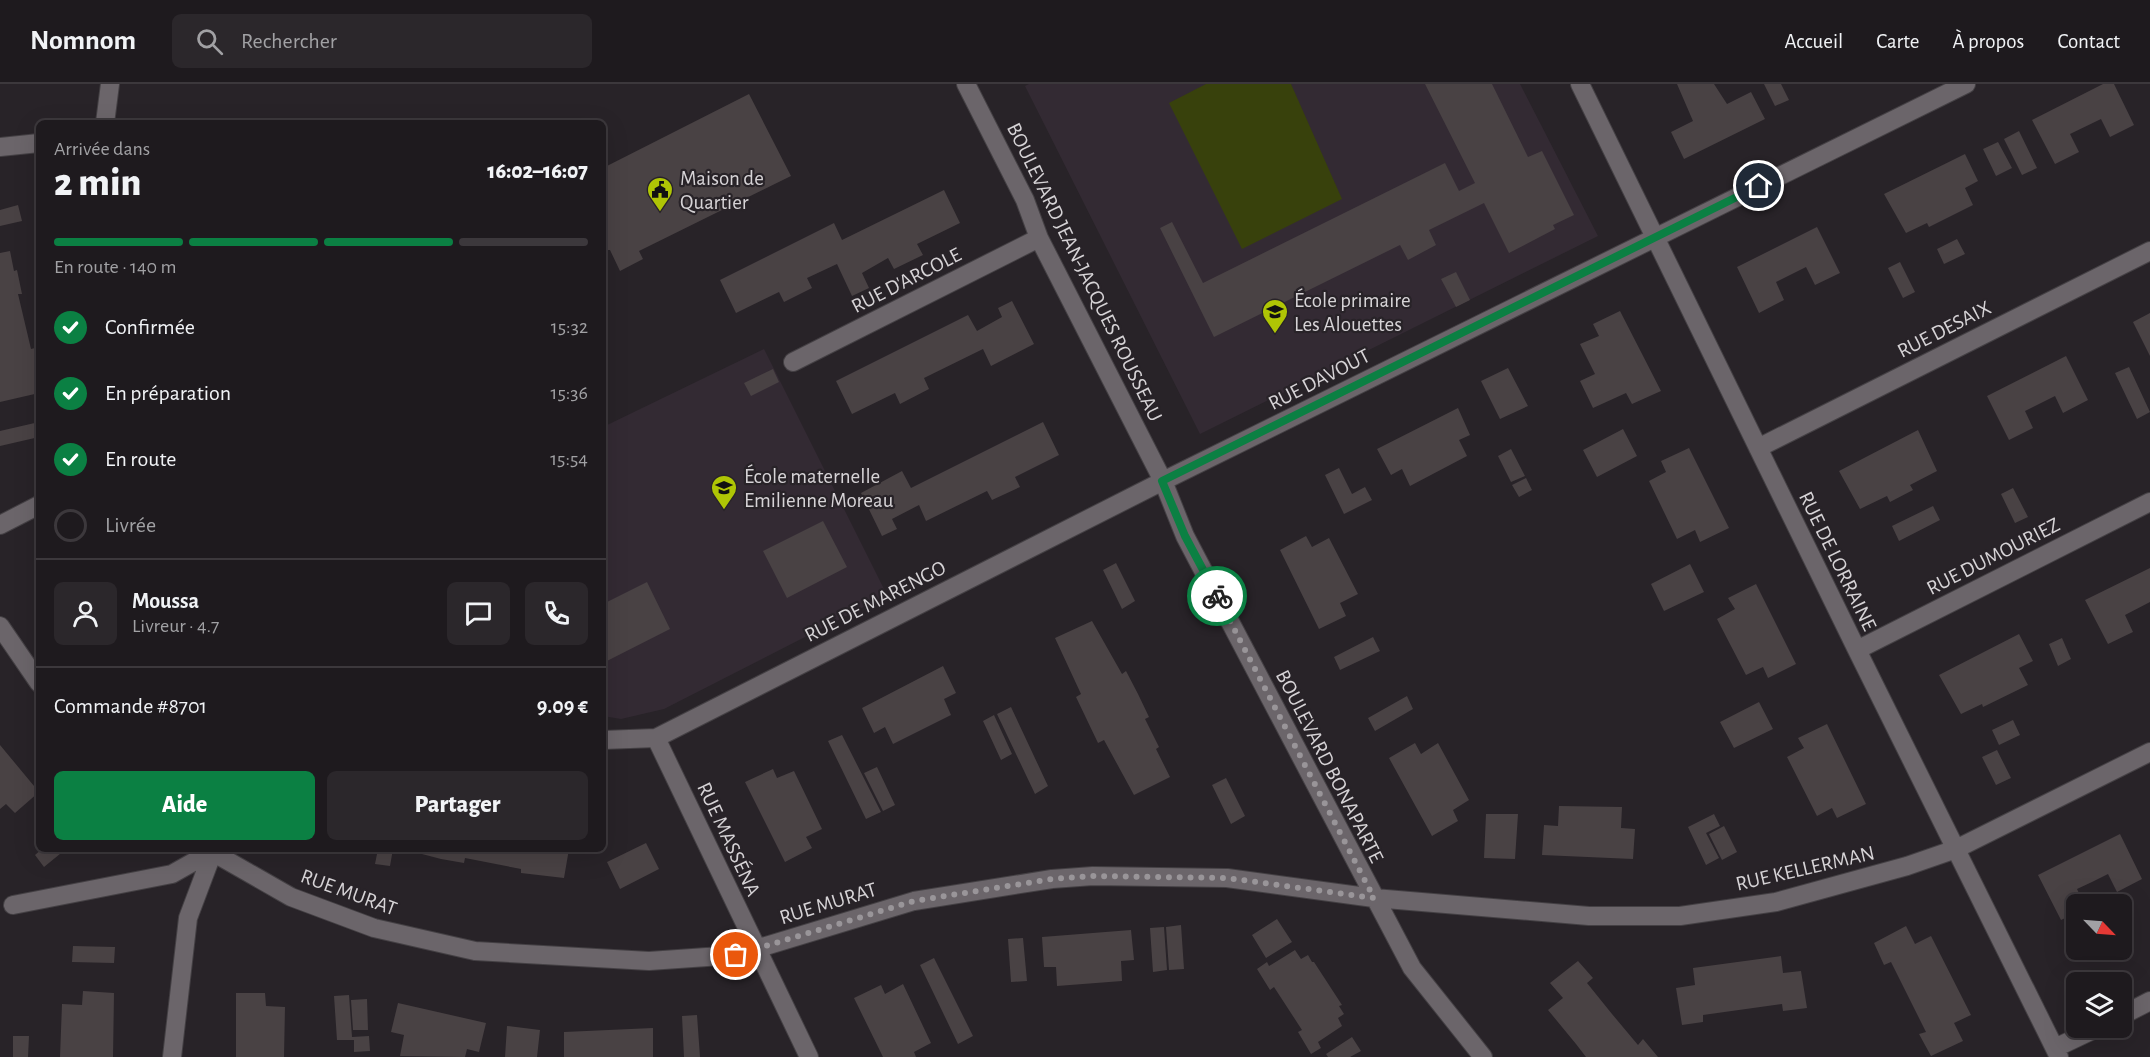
<!DOCTYPE html>
<html lang="fr">
<meta charset="utf-8">
<style>
:root{--surface:#1e1a1e;--page:#2b272b;--text:#f1f3f6;--muted:#a1a1a4;--line:#3c383c;--accent:#0b8043}
body{margin:0;font-family:"Alegreya Sans",sans-serif;background:var(--page);color:var(--text);height:100vh;display:flex;flex-direction:column;font-size:22px;white-space:nowrap}
*{box-sizing:border-box;margin:0}
p{font-size:20px;color:var(--muted)}
.icon{flex:none;width:33px;height:33px;fill:none;stroke:currentColor;stroke-width:2;stroke-linecap:round;stroke-linejoin:round}
.map{position:relative;flex:1;overflow:hidden}
.drawer{position:absolute;left:36px;top:36px;width:570px;height:732px;display:flex;flex-direction:column;background:var(--surface);border-radius:9px;box-shadow:0 6px 24px #0002,0 0 0 2px var(--line)}
.drawer>*{flex:none}
.needle{width:39px;rotate:115deg}
.tools{position:absolute;left:2066px;top:810px;display:grid;gap:12px}
.tools a{display:grid;place-items:center;width:66px;height:66px;border-radius:9px;background:var(--surface);box-shadow:0 6px 24px #0002,0 0 0 2px var(--line);font-size:30px}
.pin{position:absolute;display:grid;place-items:center;width:51px;height:51px;color:#fff;margin:-26px;border:3px solid #fff;border-radius:50%;box-shadow:0 2px 6px #0007}
.courier{position:absolute;display:grid;place-items:center;width:60px;height:60px;margin:-30px;border:4px solid #0b8043;border-radius:50%;background:#fff;color:#222;box-shadow:0 2px 8px #0007}
.overview em{font-style:normal;font-weight:800}
.overview div{display:flex;flex-direction:column-reverse}
.overview{display:flex;align-items:center;justify-content:space-between;height:102px;padding:0 18px}
h1{font-size:39px;font-weight:800;line-height:45px}
.bar{display:grid;grid-template-columns:repeat(4,1fr);gap:9px 6px;align-content:center;height:72px;padding:0 18px}
.bar i{height:8px;border-radius:4px;background:var(--line)}
.bar .active{background:var(--accent)}
.bar p{grid-column:span 4}
.line{display:flex;align-items:center;gap:15px;padding:0 18px;border-top:2px solid var(--line)}
.line div{flex:1}
.round{display:grid;place-items:center;flex:none;width:63px;height:63px;border-radius:9px;background:var(--page)}
ol{padding:0 18px;list-style:none}
li{display:flex;align-items:center;gap:18px;height:66px}
li p{margin-inline-start:auto}
li .icon{padding:6px;border-radius:50%;background:var(--accent);color:#fff;stroke-width:4}
li:last-child{color:var(--muted)}
li i{width:33px;height:33px;border:3px solid var(--line);border-radius:50%}
.primary-button{display:flex;gap:12px;margin-top:auto;padding:12px 18px}
.primary-button a{flex:1;height:69px;border-radius:9px;background:var(--accent);color:#fff;font-size:24px;font-weight:800;line-height:69px;text-align:center}
.primary-button a+a{background:var(--page);color:var(--text)}
header{display:flex;align-items:center;gap:36px;box-sizing:border-box;height:84px;padding:0 30px;background:var(--surface);border-bottom:2px solid var(--line)}
header strong{font-size:28px}
nav{display:flex;gap:33px;margin-inline-start:auto;font-size:21px}
.search{width:420px;height:54px;background:var(--page);display:flex;align-items:center;gap:15px;box-sizing:border-box;padding:0 21px;border-radius:9px;color:var(--muted);font-size:22px}
.map>svg:first-child{display:block}
</style>
<header>
<strong>Nomnom</strong>
<div class="search"><svg class="icon" aria-label="search" viewBox="0 0 24 24"><circle cx="10" cy="10" r="6"/><path d="M15 15l6 6"/></svg>Rechercher</div>
<nav><a>Accueil</a><a>Carte</a><a>À propos</a><a>Contact</a></nav>
</header>
<div class="map">
<svg width="2150" height="973" viewBox="0 0 2150 973">
<rect width="100%" height="100%" fill="#282328"/>
<!-- built -->
<path fill="#332a33" d="M1029,0H1520L1598,152L1200,350L1025,2Z
M764,265L887,511L664,625L621,635L603,632V343Z"/>
<!-- green -->
<path fill="#38410c" d="M1206,0H1291L1342,115L1242,165L1169,19Z"/>
<!-- building -->
<path fill="#494244" d="M1425,0H1492L1528,73L1542,67L1574,131L1553,141L1555,145L1509,169L1484,119L1429,146L1436,161L1408,176L1400,161L1214,253L1160,144L1172,138L1203,199L1445,79L1459,107L1475,99Z
M1677,0H1714L1727,20L1751,8L1765,35L1684,75L1671,48L1693,37Z
M1764,0H1781L1789,16L1775,22Z
M2103,0H2114L2134,41L2110,53L2101,35L2070,50L2079,68L2055,80L2032,36Z
M749,10L791,92L639,167L643,175L620,187L610,166H603V84Z
M2019,47L2037,84L2022,91L2004,55Z
M1998,58L2012,84L1996,92L1983,65Z
M1965,70L1978,97L1965,104L1973,121L1929,143L1927,139L1906,149L1884,110Z
M944,106L960,139L917,160L923,171L894,185L888,174L862,189L869,204L852,212L837,180L807,194L812,204L784,218L779,208L736,229L720,196L834,139L842,156Z
M18,121L22,137L0,142V126Z
M1817,143L1840,189L1815,201L1806,183L1776,198L1784,216L1759,229L1737,183Z
M1957,155L1965,170L1944,180L1937,165Z
M10,167L14,187L17,186L22,210H18L31,265L35,264L39,285V309L0,318V169Z
M1900,178L1915,208L1903,214L1888,184Z
M1456,188L1470,216L1456,223L1441,195Z
M1012,217L1034,260L991,282L983,265L924,294L929,305L900,320L895,309L852,330L836,297L968,231L977,247L1002,233L998,224Z
M1620,227L1661,307L1632,320L1626,309L1593,324L1580,297L1595,290L1580,260L1599,252L1593,240Z
M2150,229V272L2133,238Z
M2066,272L2088,316L2063,329L2055,312L2025,327L2033,344L2009,356L1987,312Z
M2129,283L2150,328L2137,335L2115,289Z
M1508,284L1528,322L1500,335L1481,297Z
M773,285L779,298L751,312L744,299Z
M1458,324L1470,351L1459,356L1467,372L1410,402L1402,385L1391,391L1377,365Z
M39,338V353L0,362V347Z
M1043,338L1059,371L1015,393L1020,403L992,416L987,407L926,437L919,421L892,435L897,445L882,452L861,409L902,387L911,404Z
M1623,345L1637,372L1597,393L1583,366Z
M1918,346L1937,387L1910,401L1913,406L1890,418L1887,412L1860,425L1839,387Z
M1689,364L1729,444L1700,458L1695,446L1677,455L1649,397L1666,388L1661,377Z
M1511,365L1525,392L1511,398L1498,372Z
M1339,384L1352,410L1365,403L1372,416L1344,430L1325,391Z
M1526,394L1532,406L1519,413L1512,401Z
M2013,404L2028,433L2015,439L2001,410Z
M1933,422L1940,436L1899,457L1892,442Z
M823,437L847,483L787,514L763,467Z
M1306,452L1312,463L1329,454L1358,510L1340,519L1346,532L1319,545L1280,466Z
M1116,479L1135,517L1122,525L1103,486Z
M1690,480L1704,508L1664,527L1651,500Z
M2150,484V518L2125,531L2133,548L2108,560L2085,516Z
M647,498L670,545L603,579V520Z
M1756,500L1796,580L1768,594L1763,583L1746,591L1717,535L1735,525L1728,514Z
M1092,537L1122,590L1126,587L1138,610L1149,633L1145,635L1159,663L1156,665L1170,693L1134,711L1104,656L1098,659L1076,613L1081,610L1055,554Z
M2019,550L2033,577L2019,584L2028,601L1983,623L1982,620L1961,630L1939,591Z
M1373,553L1380,567L1340,586L1334,573Z
M2062,554L2071,575L2058,582L2049,560Z
M943,582L956,609L944,615L951,631L893,660L885,643L874,649L862,624Z
M1407,612L1413,625L1375,647L1368,634Z
M1759,618L1773,645L1734,664L1720,638Z
M1011,623L1048,702L1035,710L997,630Z
M994,631L1012,670L1001,676L983,637Z
M2013,636L2020,651L1999,661L1992,646Z
M1827,640L1866,720L1837,734L1832,724L1817,732L1787,673L1804,664L1798,654Z
M842,651L881,728L866,735L828,657Z
M1415,659L1421,670L1438,659L1469,716L1453,726L1458,737L1432,752L1389,674Z
M0,661L39,708L15,729L6,720L0,725Z
M1997,666L2011,694L1996,701L1982,673Z
M877,683L895,721L883,727L864,689Z
M773,685L777,694L794,687L822,745L806,753L812,764L785,778L745,698Z
M1226,694L1245,732L1231,740L1212,701Z
M1559,722L1622,723L1621,744L1635,745L1633,775L1542,771L1544,741L1558,742Z
M1486,730H1518L1515,775L1484,774Z
M1714,730L1720,742L1706,749L1719,774L1706,781L1688,743Z
M1724,742L1737,768L1722,776L1709,750Z
M2120,750L2142,795L2117,808L2108,790L2092,798L2077,805L2084,820H2076V829L2061,836L2038,791Z
M646,759L659,785L620,805L607,778Z
M42,765H66L44,783L35,771Z
M378,765H393L390,782L375,780Z
M423,765H569L564,794L521,789V785L465,774L464,779L441,775L422,770Z
M1277,835L1292,858L1266,874L1252,851Z
M1181,841L1184,885L1169,886L1166,843Z
M1906,842L1915,860L1931,852L1971,931L1954,939L1963,957L1931,972L1919,950L1926,948L1891,878L1884,881L1874,859Z
M1164,843L1167,886L1153,888L1150,844Z
M1131,846L1134,876L1121,877L1122,897L1057,902L1056,883H1044L1042,853Z
M1023,854L1027,897L1011,898L1008,855Z
M73,862L115,863L114,879L72,878Z
M1295,866L1301,875L1308,871L1312,878H1314L1342,921L1339,922L1344,930L1338,934L1342,942L1318,958L1321,964L1311,970L1298,948L1302,946L1274,903L1270,906L1257,885L1267,878L1269,882Z
M1781,872L1783,889L1801,887L1807,924L1783,927L1782,920L1703,931V938L1682,941L1676,904L1695,901L1693,884Z
M934,874L973,952L958,960L920,881Z
M1578,877L1593,894L1587,899L1612,930L1638,961L1643,955L1658,973H1586L1576,960L1548,926L1563,914L1550,899Z
M903,900L931,959L914,968L916,973H883L854,914L881,901L885,910Z
M83,907L114,909L113,973H60L62,920L82,921Z
M236,909H265L266,922L285,923L284,973H236Z
M349,911L352,953L369,952L370,967L354,968V956H337L334,912Z
M367,915L368,946H353L351,916Z
M398,919L486,939L479,968L467,965L465,973L400,972L404,951L391,948Z
M697,931L700,973H684L682,932Z
M507,942L540,946L537,973H505Z
M653,944V973H564V948Z
M13,952H29L28,973H13Z
M1352,953L1361,967L1350,973H1328L1326,970Z"/>
<g fill="none" stroke-linecap="round" stroke-linejoin="round">
<defs>
<path id="street" d="M966,0L1025,116L1039,154L1163,397L1185,452L1412,884L1483,973
M1580,0L1857,566L2059,973
M105,39L110,0
M0,63L39,59
M793,278L1039,154
M1758,364L2150,167
M0,441L39,421
M0,542L39,599
M1857,566L2150,418
M656,654L809,973
M603,656L656,654L1163,397L1966,0
M207,765L291,813L374,844L475,867L649,877L736,871L914,817L1052,795L1093,792L1227,794L1374,814L1589,832H1680L1776,818L1907,782L1956,765L2150,668
M13,821L172,790L211,768
M2121,932L2150,917
M2055,964L2097,944
M172,973L188,834L214,765"/>
</defs>
<!-- street casing -->
<use href="#street" stroke="#444044" stroke-width="20"/>
<!-- street -->
<use href="#street" stroke="#6b656a" stroke-width="18"/>
</g>
<g fill="none" stroke-linecap="round" stroke-linejoin="round">
<!-- done -->
<path stroke="#999599" stroke-width="6" stroke-dasharray="0 10.8" d="M736,871L914,817L1052,795L1093,792L1227,794L1374,814L1217,512"/>
<!-- route -->
<path stroke="#0b8043" stroke-width="8" d="M1217,512L1185,452L1162,397L1759,102"/>
</g>
<!-- icons -->
<defs>
<symbol id="civic-pin" viewBox="-11 -11 22 30"><path d="M0 17L-7.5 6A9.5 9.5 0 1 1 7.5 6Z" fill="#afc505" stroke="#282328"/><path d="M-.6-6.5H3V-4.5H.6V-3L4-1V1h2V6H-6V1h2V-1L-.6-3ZM-1.2 2.5V6h2.4V2.5Z" fill="#111"/></symbol>
<symbol id="school-pin" viewBox="-11 -11 22 30"><path d="M0 17L-7.5 6A9.5 9.5 0 1 1 7.5 6Z" fill="#afc505" stroke="#282328"/><path d="M0-5L7-2L0 1L-7-2ZM-4 1L0 2.5L4 1V4Q0 6-4 4Z" fill="#111"/></symbol>
</defs>
<g fill-rule="evenodd">
<use href="#civic-pin" x="645" y="91" width="30" height="40"/>
<use href="#school-pin" x="1260" y="213" width="30" height="40"/>
<use href="#school-pin" x="709" y="389" width="30" height="40"/>
</g>
<g text-anchor="middle" stroke-width="4.5" stroke-linejoin="round" paint-order="stroke">
<!-- poi labels -->
<g font-size="21" fill="#d6d3d6" stroke="#282328" text-anchor="start">
<text x="680" y="101">Maison de<tspan x="680" dy="24">Quartier</tspan></text>
<text x="1294" y="223">École primaire<tspan x="1294" dy="24">Les Alouettes</tspan></text>
<text x="744" y="399">École maternelle<tspan x="744" dy="24">Emilienne Moreau</tspan></text>
</g>
<!-- street labels -->
<g font-size="21" fill="#d6d3d6" stroke="#282328">
<text transform="translate(1085 188) rotate(64)" y="7">BOULEVARD JEAN-JACQUES ROUSSEAU</text>
<text transform="translate(906 196) rotate(-27)" y="7">RUE D'ARCOLE</text>
<text transform="translate(1944 245) rotate(-27)" y="7">RUE DESAIX</text>
<text transform="translate(1319 295) rotate(-27)" y="7">RUE DAVOUT</text>
<text transform="translate(1993 472) rotate(-27)" y="7">RUE DUMOURIEZ</text>
<text transform="translate(1838 477) rotate(64)" y="7">RUE DE LORRAINE</text>
<text transform="translate(875 517) rotate(-27)" y="7">RUE DE MARENGO</text>
<text transform="translate(1330 682) rotate(63)" y="7">BOULEVARD BONAPARTE</text>
<text transform="translate(729 755) rotate(65)" y="7">RUE MASSÉNA</text>
<text transform="translate(1805 784) rotate(-13)" y="7">RUE KELLERMAN</text>
<text transform="translate(349 808) rotate(20)" y="7">RUE MURAT</text>
<text transform="translate(828 819) rotate(-17)" y="7">RUE MURAT</text>
</g>
</g>
</svg>
<div class="tools">
<a><svg class="needle" viewBox="-14 -14 28 28"><path d="M0-13l5 13h-10z" fill="#e53935"/><path d="M0 13l5-13h-10z" fill="#a1a1a4"/></svg></a>
<a><svg class="icon" aria-label="layers" viewBox="0 0 24 24"><path d="M12 4l9 5-9 5-9-5zM3 14l9 5 9-5"/></svg></a>
</div>
<div class="pin" style="left:736px;top:871px;background:#ea580c"><svg class="icon" aria-label="bag" viewBox="0 0 24 24"><path d="M5 8h14l-1 12H6zM9 8a3 3 0 0 1 6 0"/></svg></div>
<div class="pin" style="left:1759px;top:102px;background:#1f2937"><svg class="icon" aria-label="home" viewBox="0 0 24 24"><path d="M3 11l9-7 9 7M6 9v11h12V9"/></svg></div>
<div class="courier" style="left:1217px;top:512px"><svg class="icon" aria-label="bike" viewBox="0 0 24 24"><circle cx="6" cy="16" r="4"/><circle cx="18" cy="16" r="4"/><path d="M6 16l4-8h5l3 8M10 8l3 8H6M13 5h3"/></svg></div>
<section class="drawer">
<div class="overview"><div><h1>2 min</h1><p>Arrivée dans</p></div><em>16:02–16:07</em></div>
<div class="bar"><i class="active"></i><i class="active"></i><i class="active"></i><i></i><p>En route · 140 m</p></div>
<ol>
<li><svg class="icon" aria-label="check" viewBox="0 0 24 24"><path d="M5 12l5 5 9-10"/></svg>Confirmée<p>15:32</p></li>
<li><svg class="icon" aria-label="check" viewBox="0 0 24 24"><path d="M5 12l5 5 9-10"/></svg>En préparation<p>15:36</p></li>
<li><svg class="icon" aria-label="check" viewBox="0 0 24 24"><path d="M5 12l5 5 9-10"/></svg>En route<p>15:54</p></li>
<li><i></i>Livrée</li>
</ol>
<div class="line" style="height:108px"><a class="round"><svg class="icon" aria-label="person" viewBox="0 0 24 24"><circle cx="12" cy="8" r="4"/><path d="M4 21q1-7 8-7t8 7"/></svg></a><div><b>Moussa</b><p>Livreur · 4.7</p></div><a class="round"><svg class="icon" aria-label="chat" viewBox="0 0 24 24"><path d="M4 5h16v11H9l-5 4z"/></svg></a><a class="round"><svg class="icon" aria-label="phone" viewBox="0 0 24 24"><path d="M5 4h4l2 5-3 2q2 4 5 5l2-3 5 2v4C11 20 4 13 5 4z"/></svg></a></div>
<div class="line" style="height:78px"><div>Commande #8701</div><b>9.09 €</b></div>
<div class="primary-button"><a>Aide</a><a>Partager</a></div>
</section>
</div>
